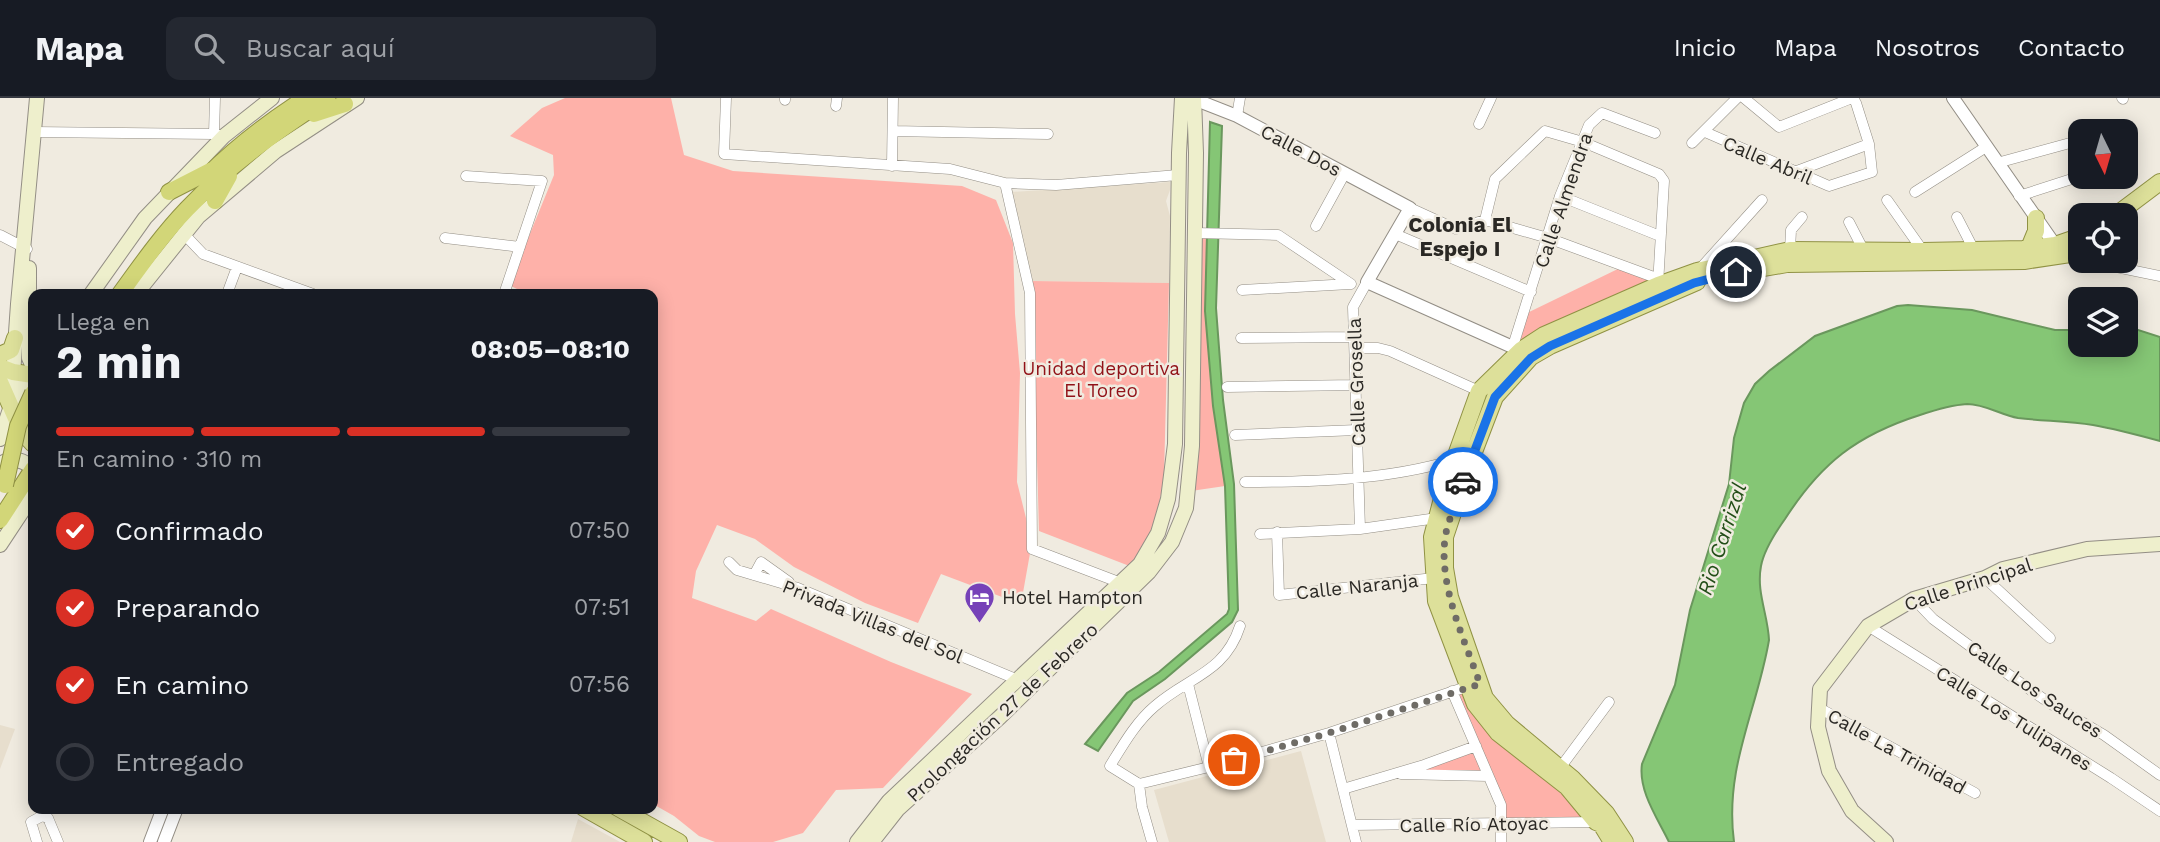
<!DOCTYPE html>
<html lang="es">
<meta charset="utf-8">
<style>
:root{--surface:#171b24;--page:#242831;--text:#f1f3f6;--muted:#9ea1a6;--line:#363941;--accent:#d93025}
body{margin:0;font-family:"Work Sans",sans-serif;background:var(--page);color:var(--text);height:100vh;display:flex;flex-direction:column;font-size:26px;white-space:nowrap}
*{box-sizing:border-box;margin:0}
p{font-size:23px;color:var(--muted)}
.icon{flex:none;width:38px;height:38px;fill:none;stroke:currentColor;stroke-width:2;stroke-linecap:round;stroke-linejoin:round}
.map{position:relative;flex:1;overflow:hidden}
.side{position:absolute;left:28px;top:191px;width:630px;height:525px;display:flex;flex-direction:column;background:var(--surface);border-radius:14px;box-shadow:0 4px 18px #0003}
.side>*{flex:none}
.needle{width:46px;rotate:175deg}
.buttons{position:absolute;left:2068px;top:21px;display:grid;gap:14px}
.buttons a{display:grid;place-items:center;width:70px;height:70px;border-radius:14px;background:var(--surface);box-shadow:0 4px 18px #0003;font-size:35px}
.pin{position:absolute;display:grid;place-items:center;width:60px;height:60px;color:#fff;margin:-30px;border:4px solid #fff;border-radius:50%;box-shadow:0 2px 7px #0007}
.courier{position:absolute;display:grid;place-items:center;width:70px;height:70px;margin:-35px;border:5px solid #1a73e8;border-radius:50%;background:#fff;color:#222;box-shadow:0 2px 9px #0007}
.overview em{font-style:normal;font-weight:700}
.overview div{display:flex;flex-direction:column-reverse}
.overview{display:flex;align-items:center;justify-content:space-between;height:119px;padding:0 28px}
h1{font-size:46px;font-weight:700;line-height:52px}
.bar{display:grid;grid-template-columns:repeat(4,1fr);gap:10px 7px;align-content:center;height:84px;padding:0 28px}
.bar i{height:9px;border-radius:5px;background:var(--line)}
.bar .selected{background:var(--accent)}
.bar p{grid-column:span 4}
ol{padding:0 28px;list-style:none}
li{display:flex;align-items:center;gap:21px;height:77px}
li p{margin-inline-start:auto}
li .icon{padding:7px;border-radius:50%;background:var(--accent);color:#fff;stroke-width:4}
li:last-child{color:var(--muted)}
li i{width:38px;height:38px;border:4px solid var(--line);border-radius:50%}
header{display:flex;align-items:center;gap:42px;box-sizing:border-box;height:98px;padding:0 35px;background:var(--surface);border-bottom:2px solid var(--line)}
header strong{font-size:33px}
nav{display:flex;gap:38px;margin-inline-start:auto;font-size:24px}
.search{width:490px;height:63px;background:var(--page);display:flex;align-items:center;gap:18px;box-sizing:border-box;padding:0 24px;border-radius:14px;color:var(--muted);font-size:26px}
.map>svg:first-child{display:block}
</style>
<header>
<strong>Mapa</strong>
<div class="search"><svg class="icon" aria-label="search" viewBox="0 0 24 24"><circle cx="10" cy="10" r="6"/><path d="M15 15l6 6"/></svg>Buscar aquí</div>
<nav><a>Inicio</a><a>Mapa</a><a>Nosotros</a><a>Contacto</a></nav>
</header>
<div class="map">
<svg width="2160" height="744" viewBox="0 0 2160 744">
<rect width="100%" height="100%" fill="#f0ebe0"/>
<!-- built -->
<path fill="#e7decd" d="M1170,84V92L1166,103L1170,118L1169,185L1032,183L1011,94Z
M0,627L15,631L0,671Z
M1301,653L1326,744H1169L1154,692Z
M578,721L620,744H571Z"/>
<!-- green -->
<path fill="#feb1a9" d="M565,0H671L684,57L733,73L962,88L996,102L1013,145L1015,216L1020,275L1017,384L1032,444L1021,506L941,476L918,525L865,505L794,469L755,441L717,427L696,473L692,500L756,523L771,511L891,564L972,596L883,690L836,692L803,735L773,744H715L699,738L674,718L653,706V196H527L509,187L554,77L553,57L510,38L542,10Z
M1195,135H1207L1205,213L1213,308L1225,388L1191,393Z
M1624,168L1659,181L1513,248L1523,217Z
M1032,183L1169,185L1164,377L1155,432L1132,469L1039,433Z
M1467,588L1596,724L1501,725L1488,678L1390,676L1476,648L1452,593Z"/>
<!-- water -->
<path fill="#85c675" stroke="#6a975d" stroke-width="2" d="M1210,24L1222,28L1216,210L1223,302L1234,386L1238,512L1232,524L1165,581L1133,603L1098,653L1085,646L1127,595L1159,574L1227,516L1229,511L1225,388L1213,308L1205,213Z
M1908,207L1972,212L2055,232H2081V247H2126V228L2160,239V343C2138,337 2115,331 2093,327C2068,323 2043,323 2018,320C2001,317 1985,306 1967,306C1952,307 1935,312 1920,317C1857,337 1821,365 1785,421C1775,435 1764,452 1761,468C1756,494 1768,517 1769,542C1757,613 1724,669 1734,744H1669C1658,721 1638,693 1642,666L1675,587L1690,512L1729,386L1734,340L1744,305L1755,286L1769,273L1815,238L1897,208Z"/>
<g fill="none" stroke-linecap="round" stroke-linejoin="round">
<defs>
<path id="minor" d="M215,0L214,36L219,37
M726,0L724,56L950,71L1005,85L1056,87L1178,77
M1744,0L1779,29L1852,0
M2122,0L2123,1
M785,2V0
M836,8L837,0
M1237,18L1240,0
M1479,26L1491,0
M893,33L1048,36
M34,34L214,36
M1705,34L1829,88L1872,74L1869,46L1856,5L1853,0
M1692,45L1737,0
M1997,65L2081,42
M892,68L893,0
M1797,73L1869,46
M466,78L542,83L504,196
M1005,85L1030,195L1032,451L1121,485
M1915,94L1986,49
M1560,98L1660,138
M2019,98L2081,78
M1887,102L1923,153
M1410,110L1456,131L1485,122L1548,140L1659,181
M1957,119L1974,152
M1485,122L1495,81L1545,33L1583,44L1659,76L1664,83L1658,187
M1849,124L1864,153
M1316,128L1345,75
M183,135L203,156L313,196
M1195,135L1278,137L1351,186
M1395,136L1531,194
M0,137L27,151
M445,140L520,149
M1790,152L1791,132L1802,119
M2087,163L2160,178
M1698,173L1762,102
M1242,192L1350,186
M227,196L237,169
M1241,240L1354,239
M1513,248L1560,98L1589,27L1602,15L1655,35
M1355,250H1378L1390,253L1479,293
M1227,289L1356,287
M1235,337L1357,332
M1245,384C1315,384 1386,382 1454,362
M1360,431L1353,209L1367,184
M1277,434L1279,497L1434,480
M1260,436L1360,431L1437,420
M729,464L737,472L798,490L1018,582
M754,477L761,464L789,484
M1985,480L2050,540
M1914,501L1933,521L2012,579L2051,606L2104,637L2160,677
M1868,528L2111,680L2160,713
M1188,586L1209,669L1139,686L1110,668C1123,647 1136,624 1155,608C1188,579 1225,575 1240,528
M1452,593L1501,707V744
M1819,610L1975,695
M1329,635L1356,744
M1209,669L1329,635L1472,587
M1560,670L1609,604
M1401,676L1488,678
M1139,686L1142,709L1152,744
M1343,691L1424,667L1476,648
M1352,727L1596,724
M37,744L31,724L42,718L48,720L58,744"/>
<path id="tertiary" d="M1191,0L1237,18L1410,110L1367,184L1526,255
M1953,0L2055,147L2060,150
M150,744L163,710
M164,744L177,710"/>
<path id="secondary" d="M29,170V260L33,269
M91,196L145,120L224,38L272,0
M136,196L198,119L276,53L357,0
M11,305L18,206L37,0
M0,341L14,299L33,271
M0,367C11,357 23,362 33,370
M0,447L33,397
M857,744L889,703L1140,466L1158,435L1168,401L1175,346L1179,55L1182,0
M872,744L898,711L1000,619L1149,474L1172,444L1186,410L1192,348L1196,55L1194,0
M1886,744L1852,713L1829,673L1818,629L1820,591L1868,528L1914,501L1985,480L2003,471L2087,451L2160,446"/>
<path id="primary" d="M2116,117L2160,84
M2029,150L2036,133V120
M1735,175L1787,166L2024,163L2070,156L2081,151
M0,257L11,252L15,240
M0,269L13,274L33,277
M0,284L22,334L33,346
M584,710L644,744
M618,710L679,744
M1612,744L1601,726L1596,724L1567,689L1498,635L1475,606L1436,503L1432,439L1446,385L1479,293L1521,252L1544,237L1658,187L1697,173L1790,152L1923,153L2023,151L2055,147L2081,138
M1625,744L1606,715L1573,681L1507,626L1485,600L1450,499L1445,470V439L1469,367L1495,299L1531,259L1550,248L1697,184"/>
<path id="trunk" d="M314,16L345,6
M207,78C237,48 270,23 306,0
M169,94L212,72
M215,103L229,78
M120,196C141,167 162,137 187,111C229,67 277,33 327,0
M0,422L33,371"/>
</defs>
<!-- minor casing -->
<use href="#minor" stroke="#938e85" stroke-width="11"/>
<!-- tertiary casing -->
<use href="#tertiary" stroke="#938e85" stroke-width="14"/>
<!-- secondary casing -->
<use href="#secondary" stroke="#938e85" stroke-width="16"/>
<!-- primary casing -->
<use href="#primary" stroke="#909244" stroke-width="18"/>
<!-- trunk casing -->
<use href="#trunk" stroke="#909244" stroke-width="18"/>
<!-- minor -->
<use href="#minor" stroke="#fff" stroke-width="10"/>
<!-- tertiary -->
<use href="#tertiary" stroke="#fff" stroke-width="12"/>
<!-- secondary -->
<use href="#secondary" stroke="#eeefcc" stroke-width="14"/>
<!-- primary -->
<use href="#primary" stroke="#dde09a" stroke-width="16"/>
<!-- trunk -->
<use href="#trunk" stroke="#d2d678" stroke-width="16"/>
<defs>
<path id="trunk-bridge" d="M5,387L18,328L33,295"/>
</defs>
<!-- trunk-bridge casing -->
<use href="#trunk-bridge" stroke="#909244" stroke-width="18" stroke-linecap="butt"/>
<!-- trunk-bridge -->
<use href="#trunk-bridge" stroke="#d2d678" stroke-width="16"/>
</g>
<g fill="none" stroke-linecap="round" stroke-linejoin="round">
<!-- done -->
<path stroke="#6f6c66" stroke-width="7" stroke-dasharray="0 12.6" d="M1234,662L1329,635L1480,586C1464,540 1439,490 1445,440C1448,421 1458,402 1463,384"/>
<!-- route -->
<path stroke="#1a73e8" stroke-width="9" d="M1463,384L1495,299L1531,260L1550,248L1694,185L1736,174"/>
</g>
<!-- icons -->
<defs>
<symbol id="hotel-pin" viewBox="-11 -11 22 30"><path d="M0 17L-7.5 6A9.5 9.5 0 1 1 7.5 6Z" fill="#7641b8" stroke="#f0ebe0"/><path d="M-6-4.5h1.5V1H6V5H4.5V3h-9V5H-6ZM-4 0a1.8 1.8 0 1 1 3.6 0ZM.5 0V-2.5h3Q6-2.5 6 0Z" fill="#fff"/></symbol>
</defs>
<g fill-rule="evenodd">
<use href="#hotel-pin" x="962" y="482" width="35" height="47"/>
</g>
<g text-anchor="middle" stroke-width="5" stroke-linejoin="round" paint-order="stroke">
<!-- street labels -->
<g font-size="19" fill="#2a2824" stroke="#f0ebe0">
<text transform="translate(1301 52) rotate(28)" y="7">Calle Dos</text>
<text transform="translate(1768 62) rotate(23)" y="7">Calle Abril</text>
<text transform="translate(1563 102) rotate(-71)" y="7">Calle Almendra</text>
<text transform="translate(1356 284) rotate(-92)" y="7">Calle Grosella</text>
<text transform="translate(1968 486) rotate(-18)" y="7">Calle Principal</text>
<text transform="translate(1357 488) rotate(-6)" y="7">Calle Naranja</text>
<text transform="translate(873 523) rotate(22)" y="7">Privada Villas del Sol</text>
<text transform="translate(2035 591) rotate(34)" y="7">Calle Los Sauces</text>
<text transform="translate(1002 614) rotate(-43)" y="7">Prolongación 27 de Febrero</text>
<text transform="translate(2014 620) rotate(32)" y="7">Calle Los Tulipanes</text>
<text transform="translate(1897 653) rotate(29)" y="7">Calle La Trinidad</text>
<text transform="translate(1474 726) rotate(-1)" y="7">Calle Río Atoyac</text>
</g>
<!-- park labels -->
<g font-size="19" fill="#911218" stroke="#f0ebe0">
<text x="1101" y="277">Unidad deportiva<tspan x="1101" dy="22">El Toreo</tspan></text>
</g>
<!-- poi labels -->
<g font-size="19" fill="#2a2824" stroke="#f0ebe0" text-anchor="start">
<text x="1002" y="506">Hotel Hampton</text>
</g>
<!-- neighbourhood labels -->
<g font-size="21" font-weight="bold" fill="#2a2824" stroke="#f0ebe0">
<text x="1460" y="134">Colonia El<tspan x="1460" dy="24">Espejo I</tspan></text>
</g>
<!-- water labels -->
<g font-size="21" font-style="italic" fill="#234e18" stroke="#f0ebe0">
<text transform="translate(1722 441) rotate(-72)" y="7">Rio Carrizal</text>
</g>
</g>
</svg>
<div class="buttons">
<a><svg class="needle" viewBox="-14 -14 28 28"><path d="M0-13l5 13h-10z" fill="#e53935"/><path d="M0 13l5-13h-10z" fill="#9ea1a6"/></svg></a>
<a><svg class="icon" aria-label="locate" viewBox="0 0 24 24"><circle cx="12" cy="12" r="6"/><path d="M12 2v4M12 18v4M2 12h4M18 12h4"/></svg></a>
<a><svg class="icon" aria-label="layers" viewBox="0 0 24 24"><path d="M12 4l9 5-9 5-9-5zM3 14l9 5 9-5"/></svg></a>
</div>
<div class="pin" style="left:1234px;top:662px;background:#ea580c"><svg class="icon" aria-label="bag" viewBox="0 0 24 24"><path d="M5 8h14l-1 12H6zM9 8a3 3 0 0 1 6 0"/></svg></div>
<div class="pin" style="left:1736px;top:174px;background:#1f2937"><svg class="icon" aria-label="home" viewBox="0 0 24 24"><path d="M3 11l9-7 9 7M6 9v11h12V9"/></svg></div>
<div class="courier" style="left:1463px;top:384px"><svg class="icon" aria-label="car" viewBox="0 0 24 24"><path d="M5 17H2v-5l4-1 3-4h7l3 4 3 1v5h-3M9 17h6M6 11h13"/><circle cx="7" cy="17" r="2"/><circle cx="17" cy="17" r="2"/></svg></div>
<section class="side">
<div class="overview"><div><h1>2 min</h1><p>Llega en</p></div><em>08:05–08:10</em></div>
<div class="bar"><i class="selected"></i><i class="selected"></i><i class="selected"></i><i></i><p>En camino · 310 m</p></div>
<ol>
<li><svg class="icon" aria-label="check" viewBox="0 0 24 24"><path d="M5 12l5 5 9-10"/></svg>Confirmado<p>07:50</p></li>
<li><svg class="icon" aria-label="check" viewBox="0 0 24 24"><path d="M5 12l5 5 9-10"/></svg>Preparando<p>07:51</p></li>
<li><svg class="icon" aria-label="check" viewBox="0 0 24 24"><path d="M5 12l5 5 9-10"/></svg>En camino<p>07:56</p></li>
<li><i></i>Entregado</li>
</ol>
</section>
</div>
